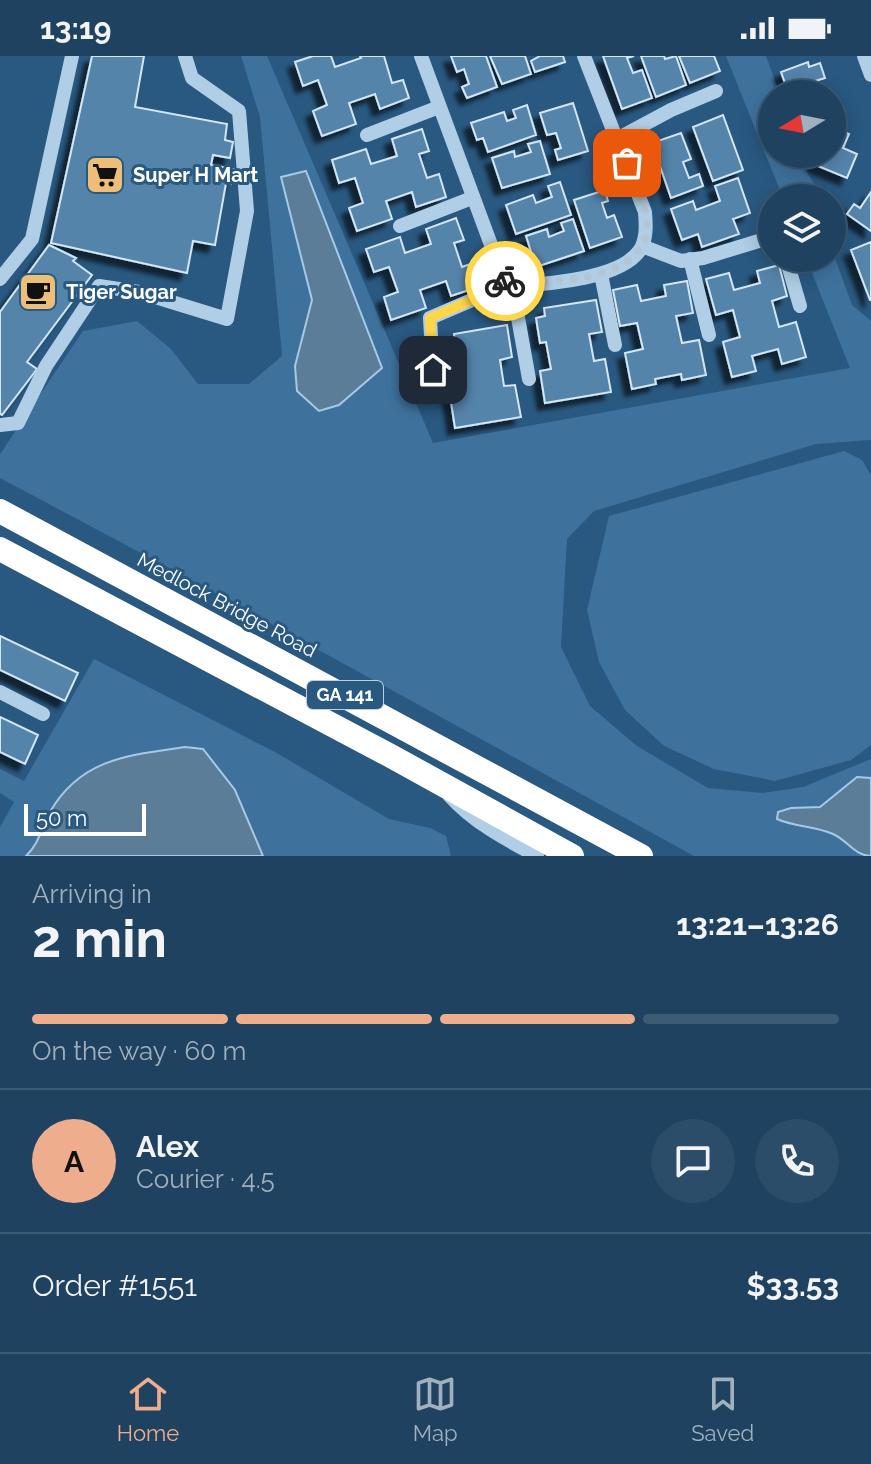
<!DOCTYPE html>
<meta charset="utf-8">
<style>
:root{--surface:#1f4260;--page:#2c4d69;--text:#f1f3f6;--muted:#a1b0bd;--line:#3c5b75;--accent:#eead8d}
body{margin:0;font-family:Raleway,sans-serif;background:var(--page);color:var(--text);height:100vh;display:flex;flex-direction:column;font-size:30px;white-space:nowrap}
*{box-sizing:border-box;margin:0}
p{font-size:26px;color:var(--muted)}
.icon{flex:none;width:44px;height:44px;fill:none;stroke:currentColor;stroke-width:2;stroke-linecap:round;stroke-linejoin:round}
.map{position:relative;height:800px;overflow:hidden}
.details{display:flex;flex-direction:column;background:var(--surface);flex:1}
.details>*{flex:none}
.needle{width:52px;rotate:260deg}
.fabs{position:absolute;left:758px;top:24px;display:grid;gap:16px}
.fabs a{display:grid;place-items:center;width:88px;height:88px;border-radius:50%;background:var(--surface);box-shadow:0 4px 20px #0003,0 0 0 2px var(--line);font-size:40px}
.scale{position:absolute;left:24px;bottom:20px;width:122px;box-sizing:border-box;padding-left:8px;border:4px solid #fff;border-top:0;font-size:22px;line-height:28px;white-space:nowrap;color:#fff;-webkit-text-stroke:6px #295880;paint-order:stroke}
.pin{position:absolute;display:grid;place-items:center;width:68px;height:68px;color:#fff;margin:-34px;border-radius:16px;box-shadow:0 4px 12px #0006}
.courier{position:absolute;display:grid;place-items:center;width:80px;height:80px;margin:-40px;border:6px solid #ffd54a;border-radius:50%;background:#fff;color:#222;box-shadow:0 2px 10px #0007}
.overview em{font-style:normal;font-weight:700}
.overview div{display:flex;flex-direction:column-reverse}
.overview{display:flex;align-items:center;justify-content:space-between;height:136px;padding:0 32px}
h1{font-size:52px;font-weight:700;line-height:60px}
.bar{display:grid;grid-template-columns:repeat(4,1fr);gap:12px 8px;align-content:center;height:96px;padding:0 32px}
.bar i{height:10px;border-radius:6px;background:var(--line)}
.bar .current{background:var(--accent)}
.bar p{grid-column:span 4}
.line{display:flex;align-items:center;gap:20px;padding:0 32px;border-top:2px solid var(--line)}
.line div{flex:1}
.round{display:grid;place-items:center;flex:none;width:84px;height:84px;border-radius:42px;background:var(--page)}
.status{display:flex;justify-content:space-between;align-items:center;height:56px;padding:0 40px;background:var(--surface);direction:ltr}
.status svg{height:22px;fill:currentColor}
.dock{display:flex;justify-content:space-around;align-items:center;height:112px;border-top:2px solid var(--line);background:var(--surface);font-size:22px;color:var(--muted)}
.dock a{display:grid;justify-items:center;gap:4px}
.dock .current{color:var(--accent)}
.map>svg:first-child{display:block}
</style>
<div class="status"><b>13:19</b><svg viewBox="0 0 49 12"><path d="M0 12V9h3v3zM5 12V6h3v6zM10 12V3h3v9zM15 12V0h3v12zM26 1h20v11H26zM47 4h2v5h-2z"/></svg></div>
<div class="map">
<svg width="871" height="800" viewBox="0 0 871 800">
<defs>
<filter id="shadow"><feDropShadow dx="-7" dy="7" stdDeviation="2" flood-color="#0009"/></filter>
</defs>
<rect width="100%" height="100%" fill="#295880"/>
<!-- green -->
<path fill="#3e729d" d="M241,0H267L433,387L850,312L806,202H832V157L836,163V205L852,249L871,265V384L816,388L594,455L567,483L561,591L590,650L637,690L708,732L763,737L803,731L871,703V800H694L171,513L0,422V398L83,275L137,265L171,293L198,328H249L282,300L260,61Z
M726,0H766L780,38H772V98H801L808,118L823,142H783Z
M844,395L862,404L871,419V689L851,704L775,725L714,713L664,690L625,654L599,606L587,554L609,460Z
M94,603L275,696L389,763L430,772L446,780L451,800H263L235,734L185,691C130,699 81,702 50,756C40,773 41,785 26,800H0V771L14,746L0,737V713L24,725Z"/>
<!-- water -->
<path fill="#5c7d98" stroke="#a5cae6" stroke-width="2" d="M306,115L382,312L339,349L319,355L297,335L295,310L312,244L281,121Z
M185,691L203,693L235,734L263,800H26C41,785 40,773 50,756C81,702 130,699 185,691Z
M857,721L871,722V800C855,800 847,784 833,778C815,770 795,771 777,763L778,756L791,752L820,751Z"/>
<!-- building -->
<path fill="#5584ab" stroke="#d3e6f5" stroke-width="2" filter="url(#shadow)" d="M92,0H144L135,51L227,68L225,84L233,86L230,102L213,99L211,109L234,113L231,128L226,127L215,189L193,185L187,217L51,187Z
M313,0H331L335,11L361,2L360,0H384L392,27L403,24L409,42L380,53L375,38L349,47L356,68L322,80L313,55L327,49L318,24L303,30L295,6Z
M451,0H486L497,31L467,42L462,31L469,28L464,13L457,16Z
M490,0H525L531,18L502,28Z
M540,0H563L565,6L535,16L531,5Z
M603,0H634L627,2L633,17L642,14L652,42L622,53Z
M641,0H664L665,3L676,0L686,29L656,41Z
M679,0H714L720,15L690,27Z
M808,6L809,11L820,7L825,22L812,26L816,38H789L781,16Z
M573,47L588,95L558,104L555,94L561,92L556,77L547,79L540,57Z
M527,49L536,79L488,96L483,82L477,84L471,67L504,56L507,65L516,62L513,54Z
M723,59L743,114L713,125L693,71Z
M834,72L849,78L843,92L857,98L847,122L813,108L817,98H832Z
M422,73L429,95L419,98L427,122L439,118L446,141L416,151L412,136L386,145L392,163L357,175L349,152L363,147L355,122L339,127L332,104L366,93L371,108L397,100L392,83Z
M681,77L691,103L683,106L689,122L699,118L703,130L671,142L652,87Z
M540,85L550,118L502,132L492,102L514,95L515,101L531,96L528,88Z
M738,122L750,157L733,163L739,178L702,191L698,178L682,184L671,153L693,145L696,154L720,145L715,130Z
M560,126L571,159L516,178L506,149L533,139L536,147L552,141L548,130Z
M605,134L608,145L602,147L607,162L614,159L622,181L590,192L574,144Z
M871,136V175L847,158L854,148L860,152Z
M456,162L464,184L454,187L462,211L473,207L481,230L451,240L446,225L420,234L426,252L391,264L384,241L398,236L389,211L374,216L366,193L400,181L405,197L431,188L426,173Z
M573,163L584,195L536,211L526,180L547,173L549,181L564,175L561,167Z
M871,186V244H870L851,194Z
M49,189L76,202L73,205L92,219L27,306L37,313L2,359L0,358V256Z
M779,209L787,240L772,245L779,271L796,266L806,301L782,308L778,293L752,300L756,315L732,321L723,286L740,281L733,254L716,259L706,223L729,217L734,234L760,227L757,215Z
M687,225L693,257L676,260L682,287L699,284L706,319L682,324L681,318L655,323L656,328L632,333L625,297L643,293L637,267L620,270L613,234L637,229L641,245L666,240L664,229Z
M596,244L602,276L589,278L594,305L605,303L611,336L545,347L540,315L551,313L546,286L540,287L536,262L545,260L544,252Z
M507,269L512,301L500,304L504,330L515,329L521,361L455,372L450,340L461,339L456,311L450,312L446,287L455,286L454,278Z
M0,580L78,617L65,645L0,614Z
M0,661L38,679L25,708L0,696Z"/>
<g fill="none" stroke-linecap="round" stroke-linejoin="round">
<!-- minor -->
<path stroke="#b0cee5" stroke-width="14" d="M421,0L500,213L520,229C552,228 621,222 640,194C647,183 646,168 645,156L584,0
M864,0L871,19
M367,79L439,51
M617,83L671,54L716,35
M400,170L472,142
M642,190L681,205L703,202L772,181
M786,202L800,250
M690,203L709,279
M601,218L615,289
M0,223L32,183L72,0
M520,229L517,256L529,323
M433,314L430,262L493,235L508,222
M0,369L18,367L46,310L99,230L139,236L227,263L247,155L239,55L192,22L185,0
M0,636L43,658
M449,739C473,766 505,783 537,800"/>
<!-- highway -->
<path stroke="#fff" stroke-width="24" d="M0,455L641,800
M0,493L389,699L572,800"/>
</g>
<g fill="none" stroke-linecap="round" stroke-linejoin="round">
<!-- done -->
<path stroke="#b4c5d3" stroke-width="8" stroke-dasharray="0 14.4" d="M505,225L508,222L520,229L530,228C572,223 661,220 645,155C641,139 633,123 627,107"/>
<!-- route -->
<path stroke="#ffd54a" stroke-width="10" d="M433,314L430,262L493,235L505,225"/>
</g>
<!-- icons -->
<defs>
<symbol id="supermarket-square" viewBox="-11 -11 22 22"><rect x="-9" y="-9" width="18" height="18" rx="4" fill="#edbe77" stroke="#295880"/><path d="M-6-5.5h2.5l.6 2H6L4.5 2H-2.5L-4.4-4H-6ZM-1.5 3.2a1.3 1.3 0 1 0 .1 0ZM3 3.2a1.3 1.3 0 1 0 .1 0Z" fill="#111"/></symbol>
<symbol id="cafe-square" viewBox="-11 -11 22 22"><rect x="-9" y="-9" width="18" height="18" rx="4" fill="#edbe77" stroke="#295880"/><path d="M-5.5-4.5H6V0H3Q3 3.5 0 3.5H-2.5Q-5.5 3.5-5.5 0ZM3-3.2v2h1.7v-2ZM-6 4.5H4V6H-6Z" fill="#111"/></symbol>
</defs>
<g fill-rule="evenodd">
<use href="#supermarket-square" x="83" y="97" width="44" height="44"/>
<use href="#cafe-square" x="16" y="214" width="44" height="44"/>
</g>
<g text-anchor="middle" stroke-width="6" stroke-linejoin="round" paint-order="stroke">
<!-- shield labels -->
<rect fill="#295880" stroke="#bfcdd9" stroke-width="2" x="307" y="625" width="76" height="28" rx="6"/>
<g font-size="18" font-weight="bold" fill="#fff">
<text x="345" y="645">GA 141</text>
</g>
<!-- poi labels -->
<g font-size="20" font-weight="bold" fill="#fff" stroke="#295880" text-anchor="start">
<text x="133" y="126">Super H Mart</text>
<text x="66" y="243">Tiger Sugar</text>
</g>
<!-- street labels -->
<g font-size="20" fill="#fff" stroke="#295880">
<text transform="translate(227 549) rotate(28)" y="7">Medlock Bridge Road</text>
</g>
</g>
</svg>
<div class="fabs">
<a><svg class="needle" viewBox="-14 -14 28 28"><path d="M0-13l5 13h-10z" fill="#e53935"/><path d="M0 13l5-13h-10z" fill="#a1b0bd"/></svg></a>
<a><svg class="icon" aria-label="layers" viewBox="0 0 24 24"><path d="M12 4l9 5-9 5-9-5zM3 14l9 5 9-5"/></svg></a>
</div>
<div class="scale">50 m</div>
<div class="pin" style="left:627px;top:107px;background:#ea580c"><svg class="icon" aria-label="bag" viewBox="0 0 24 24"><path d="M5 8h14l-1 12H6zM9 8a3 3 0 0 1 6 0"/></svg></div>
<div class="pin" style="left:433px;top:314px;background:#1f2937"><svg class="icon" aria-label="home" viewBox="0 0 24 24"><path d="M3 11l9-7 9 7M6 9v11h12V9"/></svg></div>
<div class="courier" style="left:505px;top:225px"><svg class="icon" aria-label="bike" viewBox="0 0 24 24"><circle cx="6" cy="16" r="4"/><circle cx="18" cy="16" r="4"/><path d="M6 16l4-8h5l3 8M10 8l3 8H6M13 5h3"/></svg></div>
</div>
<section class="details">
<div class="overview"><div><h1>2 min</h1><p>Arriving in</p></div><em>13:21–13:26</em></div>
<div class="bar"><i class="current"></i><i class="current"></i><i class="current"></i><i></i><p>On the way · 60 m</p></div>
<div class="line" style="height:144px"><b class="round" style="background:var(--accent);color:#111">A</b><div><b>Alex</b><p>Courier · 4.5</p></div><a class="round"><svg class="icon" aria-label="chat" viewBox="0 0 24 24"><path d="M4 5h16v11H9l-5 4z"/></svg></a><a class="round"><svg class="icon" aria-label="phone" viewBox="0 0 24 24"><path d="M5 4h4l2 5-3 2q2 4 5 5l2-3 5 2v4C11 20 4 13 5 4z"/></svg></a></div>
<div class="line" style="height:104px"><div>Order #1551</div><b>$33.53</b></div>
</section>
<nav class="dock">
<a class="current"><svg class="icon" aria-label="home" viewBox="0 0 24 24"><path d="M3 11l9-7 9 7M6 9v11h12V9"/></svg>Home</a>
<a><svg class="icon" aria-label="map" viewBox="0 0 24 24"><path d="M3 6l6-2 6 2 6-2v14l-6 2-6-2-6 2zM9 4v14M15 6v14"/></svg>Map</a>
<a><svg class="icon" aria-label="saved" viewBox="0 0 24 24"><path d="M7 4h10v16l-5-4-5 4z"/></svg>Saved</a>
</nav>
